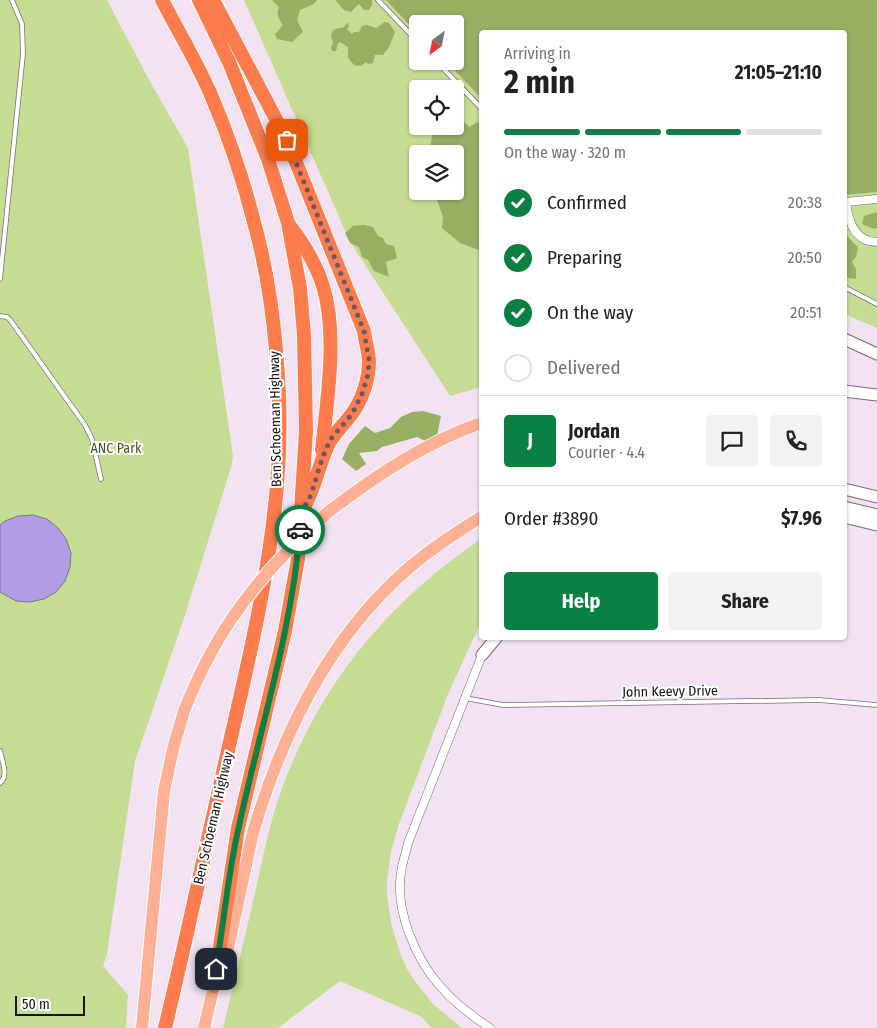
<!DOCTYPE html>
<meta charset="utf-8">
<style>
:root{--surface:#fff;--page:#f2f2f2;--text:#202124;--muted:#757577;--line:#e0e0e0;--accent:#0b8043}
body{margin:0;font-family:"Fira Sans Condensed",sans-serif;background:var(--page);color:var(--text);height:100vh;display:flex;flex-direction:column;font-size:19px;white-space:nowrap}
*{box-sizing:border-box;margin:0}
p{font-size:16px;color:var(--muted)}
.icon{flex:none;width:28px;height:28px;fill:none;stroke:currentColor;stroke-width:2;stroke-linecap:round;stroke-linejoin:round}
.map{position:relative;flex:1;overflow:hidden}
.details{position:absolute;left:479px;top:30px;width:368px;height:610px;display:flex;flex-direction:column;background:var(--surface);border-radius:5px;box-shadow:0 1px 4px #0004}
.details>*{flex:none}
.needle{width:32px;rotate:212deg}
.tools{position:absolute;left:409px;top:15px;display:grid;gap:10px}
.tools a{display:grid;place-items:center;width:55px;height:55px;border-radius:5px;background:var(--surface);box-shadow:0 1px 4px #0004;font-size:25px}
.scale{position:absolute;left:15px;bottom:12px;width:70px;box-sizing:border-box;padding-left:5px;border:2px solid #181217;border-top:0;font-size:14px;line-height:18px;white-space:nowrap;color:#181217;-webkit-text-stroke:4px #fff;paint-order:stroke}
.pin{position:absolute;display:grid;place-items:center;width:42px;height:42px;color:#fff;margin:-21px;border-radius:10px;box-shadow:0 2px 8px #0006}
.courier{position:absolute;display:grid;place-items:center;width:50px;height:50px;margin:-25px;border:4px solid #0b8043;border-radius:50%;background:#fff;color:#222;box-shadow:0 1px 6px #0007}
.overview em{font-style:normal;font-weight:700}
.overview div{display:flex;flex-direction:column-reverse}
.overview{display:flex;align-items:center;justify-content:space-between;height:85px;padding:0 25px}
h1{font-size:32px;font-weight:700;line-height:38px}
.bar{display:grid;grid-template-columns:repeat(4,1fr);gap:8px 5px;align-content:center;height:60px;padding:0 25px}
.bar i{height:6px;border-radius:4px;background:var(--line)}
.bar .on{background:var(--accent)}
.bar p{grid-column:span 4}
.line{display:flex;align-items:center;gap:12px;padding:0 25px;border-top:1px solid var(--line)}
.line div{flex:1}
.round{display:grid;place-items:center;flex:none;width:52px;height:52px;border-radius:5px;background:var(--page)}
ol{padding:0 25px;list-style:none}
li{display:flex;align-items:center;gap:15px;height:55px}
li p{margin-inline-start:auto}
li .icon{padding:5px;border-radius:50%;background:var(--accent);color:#fff;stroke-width:4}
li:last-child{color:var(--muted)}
li i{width:28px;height:28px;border:2px solid var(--line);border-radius:50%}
.button{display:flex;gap:10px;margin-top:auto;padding:10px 25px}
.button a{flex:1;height:58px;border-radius:5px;background:var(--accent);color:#fff;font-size:20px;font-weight:700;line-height:58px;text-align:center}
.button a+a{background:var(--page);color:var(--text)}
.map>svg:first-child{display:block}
</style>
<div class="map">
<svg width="877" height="1028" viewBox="0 0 877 1028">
<rect width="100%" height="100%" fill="#f3e3f2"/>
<!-- green -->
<path fill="#c5dd92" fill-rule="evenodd" d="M0,0H107L148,78L188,148L233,456L232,464L186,612L135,761L107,954L103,966L128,995L126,1028H0Z
M244,0H877V328L844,314V32H481V387L450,396L349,240ZM418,24H455V61H418ZM418,89H455V126H418ZM418,154H455V191H418Z
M481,539V622L448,694L399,824L391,851L387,880V894L391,923L400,953L406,967L414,980L433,1004L462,1028H431L422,1017L340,981L278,1028H223C235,980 246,932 257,884C263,856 269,827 278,800C315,690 385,604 481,539Z"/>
<!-- forest -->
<path fill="#98ae63" d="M272,0H326H317L314,4L300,10L297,20L303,32L292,42L277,39L275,34L283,25C278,18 276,15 279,7Z
M335,0H372V5L369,10H364L359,4L351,12L344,10Z
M386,0H877V192L844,195V32H481V98L446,61H455V24H418L417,33Z
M348,22L349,26L347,29L352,34L354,32H359L362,26L367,25L376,28L385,22L389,23L395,32L389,47L383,55H375L373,63L368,64L366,62L361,66L354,65L348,58V47L340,42L338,43L336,51H332L331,48L333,43L331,35L333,30L339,28H343Z
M455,115L470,127L477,122L481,124V251L460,243L442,228L443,217L434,191H455V154H429L432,136L425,126H455Z
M877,212V228L874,229L862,224L864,216Z
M364,225L373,227L378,236L383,238L386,244L394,246L397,258L386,262L389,277L374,271L368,260L362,257L359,247L350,243L345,233L353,226Z
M844,229L846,235L858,247L856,257L852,262L856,269V279L844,277Z
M423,411L441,416L437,436L429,443L417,437L382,447L377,451L359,453L366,464L356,471L342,459L349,444L365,426L375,433L390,428L401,417L412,412Z"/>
<!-- building -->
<path fill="#b29de5" stroke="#7a7587" d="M33,515L47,519L58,528L66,539L71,553L70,567L65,581L56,592L44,599L30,602L16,601L0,592V525L5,521L18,516Z"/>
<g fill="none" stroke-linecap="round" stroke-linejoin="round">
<defs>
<path id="lane" d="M378,0L418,42
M436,61L481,108
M0,279L23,54L22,24L12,0
M844,287L877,304
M0,316L7,317L11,321L85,425L92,439L101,479
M465,698L503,705L819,700L877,705
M0,751C2,761 9,776 0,783"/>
<path id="street" d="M877,199L846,202C848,221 855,242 877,242
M482,655L408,843C406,853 402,863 401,873C395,910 415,958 440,986C454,1003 472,1016 490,1028"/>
<path id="secondary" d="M844,339L877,354
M844,391L877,395
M844,489L877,497
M844,507L877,515
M844,517L877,525
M482,655L496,638"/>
<path id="primary" d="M327,513C374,477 424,443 481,423
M142,1028L164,791L173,749L184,711
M204,1028L214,986L221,973L225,963C231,933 238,904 244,874C248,858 250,842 255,826C285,727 334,629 416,562C436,545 459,531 481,517"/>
<path id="highway" d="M162,0C178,31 197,62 211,95C229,137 244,182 255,226C276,303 284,406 277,485C269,581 245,675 224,768C204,855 186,941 165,1028
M199,0L229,62L268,159L288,223L300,288L304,335L306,431L298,559L285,631L238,828L214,986
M213,0L287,140L364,331C365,341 369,352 369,362C369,379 362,401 351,415C344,424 335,433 329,443C319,463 316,486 304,507
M290,226C304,244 316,264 323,286C338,335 327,400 322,450"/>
</defs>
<!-- lane casing -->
<use href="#lane" stroke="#786a77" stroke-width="5.5"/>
<!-- street casing -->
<use href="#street" stroke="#786a77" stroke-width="9"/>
<!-- secondary casing -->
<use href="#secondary" stroke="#786a77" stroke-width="13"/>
<!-- primary casing -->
<use href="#primary" stroke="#fff" stroke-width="14"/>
<!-- highway casing -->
<use href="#highway" stroke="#fff" stroke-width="16"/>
<!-- lane -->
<use href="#lane" stroke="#fff" stroke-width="4"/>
<!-- street -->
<use href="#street" stroke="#fff" stroke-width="8"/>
<!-- secondary -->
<use href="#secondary" stroke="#fff" stroke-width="11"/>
<!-- primary -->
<use href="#primary" stroke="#feb095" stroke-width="12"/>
<!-- highway -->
<use href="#highway" stroke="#fd7c4e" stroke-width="14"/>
<defs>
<path id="primary-bridge" d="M184,711C199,673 218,636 243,603C267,570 297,541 327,513"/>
</defs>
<!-- primary-bridge casing -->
<use href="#primary-bridge" stroke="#fff" stroke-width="14" stroke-linecap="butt"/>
<!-- primary-bridge -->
<use href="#primary-bridge" stroke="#feb095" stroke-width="12"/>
</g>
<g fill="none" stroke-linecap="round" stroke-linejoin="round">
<!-- done -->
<path stroke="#655b64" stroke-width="5" stroke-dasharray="0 9" d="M287,140L364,331L369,360L368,375L362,394L352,414L330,440L322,459L311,495L302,511L300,530"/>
<!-- route -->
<path stroke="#0b8043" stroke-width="6" d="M216,969C224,921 228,873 239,826C260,728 292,631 300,530"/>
</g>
<g text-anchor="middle" stroke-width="4" stroke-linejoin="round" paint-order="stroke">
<!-- street labels -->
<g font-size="14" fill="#181217" stroke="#fff">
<text transform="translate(275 419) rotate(-91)" y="5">Ben Schoeman Highway</text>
<text transform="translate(670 691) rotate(-1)" y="5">John Keevy Drive</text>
<text transform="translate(213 818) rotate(-77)" y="5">Ben Schoeman Highway</text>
</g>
<!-- park labels -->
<g font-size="14" fill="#46551f" stroke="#fff">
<text x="116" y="453">ANC Park</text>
</g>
</g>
</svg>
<div class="tools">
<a><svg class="needle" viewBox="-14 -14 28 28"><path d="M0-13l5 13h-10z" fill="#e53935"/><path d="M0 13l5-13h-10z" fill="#757577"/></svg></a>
<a><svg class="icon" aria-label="locate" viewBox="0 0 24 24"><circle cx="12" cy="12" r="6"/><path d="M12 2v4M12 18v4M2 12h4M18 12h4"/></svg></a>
<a><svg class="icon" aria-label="layers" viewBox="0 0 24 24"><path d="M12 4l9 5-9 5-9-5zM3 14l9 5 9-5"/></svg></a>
</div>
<div class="scale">50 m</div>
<div class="pin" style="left:287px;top:140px;background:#ea580c"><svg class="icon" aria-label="bag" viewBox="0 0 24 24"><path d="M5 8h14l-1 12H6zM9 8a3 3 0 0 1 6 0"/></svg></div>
<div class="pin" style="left:216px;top:969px;background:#1f2937"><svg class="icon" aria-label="home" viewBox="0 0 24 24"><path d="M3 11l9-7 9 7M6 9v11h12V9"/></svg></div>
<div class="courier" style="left:300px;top:530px"><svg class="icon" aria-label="car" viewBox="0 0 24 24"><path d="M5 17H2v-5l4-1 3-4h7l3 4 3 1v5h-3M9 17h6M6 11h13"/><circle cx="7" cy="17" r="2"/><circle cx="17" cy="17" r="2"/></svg></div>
<section class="details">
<div class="overview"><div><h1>2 min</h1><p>Arriving in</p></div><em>21:05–21:10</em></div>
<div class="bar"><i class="on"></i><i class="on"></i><i class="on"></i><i></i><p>On the way · 320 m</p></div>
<ol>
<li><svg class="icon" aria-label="check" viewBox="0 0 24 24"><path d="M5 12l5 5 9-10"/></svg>Confirmed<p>20:38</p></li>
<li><svg class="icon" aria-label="check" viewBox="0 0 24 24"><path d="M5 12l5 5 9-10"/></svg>Preparing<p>20:50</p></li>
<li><svg class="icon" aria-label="check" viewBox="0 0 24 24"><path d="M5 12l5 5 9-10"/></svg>On the way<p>20:51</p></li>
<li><i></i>Delivered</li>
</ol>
<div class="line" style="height:90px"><b class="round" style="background:var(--accent);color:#fff">J</b><div><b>Jordan</b><p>Courier · 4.4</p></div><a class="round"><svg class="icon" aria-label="chat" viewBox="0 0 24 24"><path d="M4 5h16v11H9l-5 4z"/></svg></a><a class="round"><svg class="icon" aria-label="phone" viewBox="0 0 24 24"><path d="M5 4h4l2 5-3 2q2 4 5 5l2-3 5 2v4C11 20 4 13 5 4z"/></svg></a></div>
<div class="line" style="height:65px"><div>Order #3890</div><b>$7.96</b></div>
<div class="button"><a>Help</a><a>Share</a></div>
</section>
</div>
